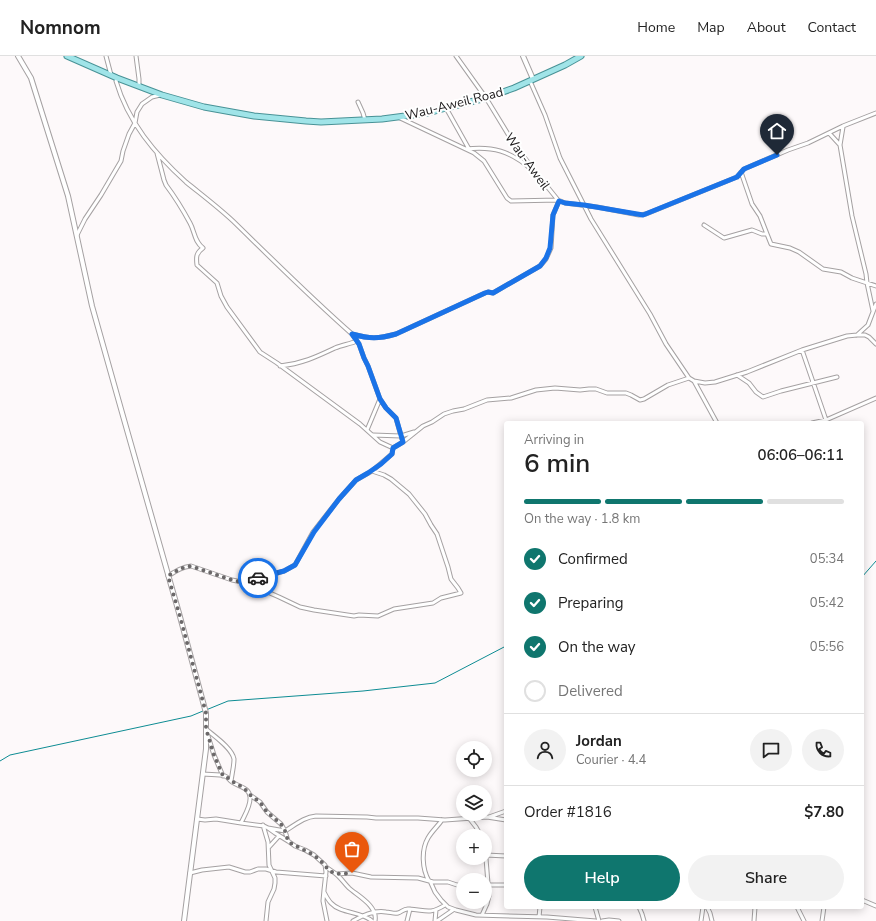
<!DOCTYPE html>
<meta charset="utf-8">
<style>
:root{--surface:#fff;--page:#f2f2f2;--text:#222;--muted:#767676;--line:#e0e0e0;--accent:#0f766e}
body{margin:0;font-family:"Nunito Sans",sans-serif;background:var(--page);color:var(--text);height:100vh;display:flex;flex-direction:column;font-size:15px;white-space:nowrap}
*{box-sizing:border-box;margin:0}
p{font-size:13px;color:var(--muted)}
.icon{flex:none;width:22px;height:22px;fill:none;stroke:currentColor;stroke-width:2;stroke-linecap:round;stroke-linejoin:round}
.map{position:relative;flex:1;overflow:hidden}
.panel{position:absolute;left:504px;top:365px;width:360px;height:488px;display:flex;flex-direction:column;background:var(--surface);border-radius:4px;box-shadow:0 2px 10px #0003}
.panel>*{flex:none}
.controls{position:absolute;left:456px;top:685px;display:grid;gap:8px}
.controls a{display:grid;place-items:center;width:36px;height:36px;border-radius:50%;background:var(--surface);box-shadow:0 2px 10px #0003;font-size:20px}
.pin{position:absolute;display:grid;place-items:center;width:34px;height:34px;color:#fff;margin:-41px -17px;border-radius:50% 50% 50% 0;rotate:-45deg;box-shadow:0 0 4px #0007}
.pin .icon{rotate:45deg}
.courier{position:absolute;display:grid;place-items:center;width:40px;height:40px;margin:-20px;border:3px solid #1a73e8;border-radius:50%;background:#fff;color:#222;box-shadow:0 1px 5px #0007}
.headline em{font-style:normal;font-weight:600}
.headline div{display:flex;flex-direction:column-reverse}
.headline{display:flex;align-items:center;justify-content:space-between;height:68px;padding:0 20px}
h1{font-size:26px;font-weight:600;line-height:30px}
.bar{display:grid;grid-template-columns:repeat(4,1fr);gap:6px 4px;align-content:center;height:48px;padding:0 20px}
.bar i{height:5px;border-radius:3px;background:var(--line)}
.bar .current{background:var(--accent)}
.bar p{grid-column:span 4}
.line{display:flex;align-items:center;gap:10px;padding:0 20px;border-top:1px solid var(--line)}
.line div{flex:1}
.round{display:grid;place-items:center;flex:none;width:42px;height:42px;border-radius:21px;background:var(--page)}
ol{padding:0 20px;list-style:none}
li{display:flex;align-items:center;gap:12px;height:44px}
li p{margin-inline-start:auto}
li .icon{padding:4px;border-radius:50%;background:var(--accent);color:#fff;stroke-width:4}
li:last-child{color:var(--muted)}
li i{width:22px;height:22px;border:2px solid var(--line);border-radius:50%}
.cta{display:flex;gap:8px;margin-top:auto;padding:8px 20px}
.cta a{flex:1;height:46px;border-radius:24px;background:var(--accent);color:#fff;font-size:16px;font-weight:600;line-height:46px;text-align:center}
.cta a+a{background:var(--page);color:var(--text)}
header{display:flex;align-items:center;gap:24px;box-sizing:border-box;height:56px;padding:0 20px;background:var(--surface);border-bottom:1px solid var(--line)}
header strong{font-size:19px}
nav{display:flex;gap:22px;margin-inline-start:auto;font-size:14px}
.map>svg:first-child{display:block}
</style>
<header>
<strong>Nomnom</strong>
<nav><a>Home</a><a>Map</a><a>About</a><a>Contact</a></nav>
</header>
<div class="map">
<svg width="876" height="865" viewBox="0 0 876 865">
<rect width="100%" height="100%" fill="#fdf9fa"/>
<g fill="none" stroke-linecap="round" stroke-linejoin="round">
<!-- stream -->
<path stroke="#0d8c93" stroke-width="1" d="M862,521L876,505
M206,654L228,645L363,635L435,627L506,590
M0,705L10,699L191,660L203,655"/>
<defs>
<path id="minor" d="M106,0L111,19
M136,0L139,23V29
M456,0L486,42L514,88L537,118L558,144L565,147L597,151L639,159L646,158L737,121L744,113L788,94L808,87L843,70L876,57
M117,22L116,25C128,66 155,98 186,126C202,139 218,151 233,165C272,203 311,242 352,278L359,288L364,302L368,310L380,343L386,352L396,362L401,380L414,376
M530,25L545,59L560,102L591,163L650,258L666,288L689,322L694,325L717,367
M358,46L363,57L365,64
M446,52L469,93
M398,61L474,97L484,105L507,142L511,145L558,144
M843,71L840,89L852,160L866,218L867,227L873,255
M829,77L840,89
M466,93C493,90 510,95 531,113
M157,97L164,124L166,129C175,141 183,154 190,167C195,176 194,185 203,192C196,197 196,201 197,209L217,227L221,240L227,251L260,296L277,307L360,368L380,386L393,392
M741,116L752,148L760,160L767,178L771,188L790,192L799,196L823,213L841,216L852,222L876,230
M704,169L724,182L752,174L762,178H767
M77,179L85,163L101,139L121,105L123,95L129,78L135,67L137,56L142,48L152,41L160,39
M352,278C370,283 378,283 396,278L485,237L488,236L493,237L540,210L546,203L551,192L553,159L559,145
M857,279L868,269L876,248
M802,294L826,364
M280,310C301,308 316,301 335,292C342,289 350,288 357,285
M737,319L749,327L756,336L763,341L781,335L837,321
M694,325L705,327L715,326L747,316L802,294L847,280L857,279H865L869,281L876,288
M812,367L826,364L876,342
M367,374L380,343
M373,379L401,380L403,386
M372,415L392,398L393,392L403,386L423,370L432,366L444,358L453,355L464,353L487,344L511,342L536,334L555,332L580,334L589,333H596L607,337H626L631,339L640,344L644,343L668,329L689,322
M168,520C176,515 182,511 191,510L232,524L247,527L279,541L300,551L314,554L354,560L359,559L378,560L394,553L433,547L441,542L461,537L458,532L451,523L448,511L437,478L431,469L425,458L409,438L391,423L384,419L372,415L356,424L339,443L313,476L295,509L284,515L256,523L247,527
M206,673C214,680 232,692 234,703C234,710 232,718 231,725
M207,677L214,699L223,720
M203,718C210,719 218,718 225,720C228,721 229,724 232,726C239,731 249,731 250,741C251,750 244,760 241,767
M250,739L260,746L267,756L281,768L285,775L288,785L295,790L305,794L314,799L325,809L326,816L324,834L323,845L327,865
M489,761L506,755
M469,762L476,771L481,780
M197,763L205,764L216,763L241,767L264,770L268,772L275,777L288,785
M263,769L268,786L269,809L275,822V827L274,833L268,846L266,865
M268,772L285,775C295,769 304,761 316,760L367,761L376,762H418L445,764L487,761L506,764
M269,791L279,780
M486,799L506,800
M326,811L336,818L352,817L371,821L418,822L433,826H448L457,829H463
M190,817L202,814L229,811L245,816H250L258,813H266L276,816L326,820
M336,818C341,822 344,827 349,832C358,840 378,850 375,865
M429,825C422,813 421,794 428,782C432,775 438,770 442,764
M430,825L435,836L441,844L448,851L456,854L476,859L547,861L596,865
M485,829H506
M324,836C326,840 328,844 331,847C341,858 361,855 372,865
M862,844L876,850
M595,851L599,865
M639,851L642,858L644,865
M707,851L710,857L712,865
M797,851L804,865
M482,859L487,848L489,840L485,790
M539,861L540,851
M353,865C363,859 374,854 386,856C390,856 394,858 398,857C402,856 404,852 409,853C426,854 429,859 445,849
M407,865L410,853
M435,865L436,854
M437,865L453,854
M602,865L609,864L619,865
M701,865L703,851
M754,865L755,851
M822,865L824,851"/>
<path id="tertiary" d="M18,0L31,22L68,140L92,250L121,353L179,557L206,657V693L184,865
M523,0L533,23"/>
<path id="primary" d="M67,0L117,22L162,39L204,51L254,60L306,65L321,66L382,63L428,57L446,52L486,42L514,32L565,9L581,0"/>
</defs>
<!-- minor casing -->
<use href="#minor" stroke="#a5a1a2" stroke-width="5"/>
<!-- tertiary casing -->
<use href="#tertiary" stroke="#a5a1a2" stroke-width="6"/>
<!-- primary casing -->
<use href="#primary" stroke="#489296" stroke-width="7"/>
<!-- minor -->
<use href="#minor" stroke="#fff" stroke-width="3"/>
<!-- tertiary -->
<use href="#tertiary" stroke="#fff" stroke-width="4"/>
<!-- primary -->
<use href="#primary" stroke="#a0e4e8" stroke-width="5"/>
</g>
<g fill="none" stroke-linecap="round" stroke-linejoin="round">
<!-- done -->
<path stroke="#6b6869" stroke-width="4" stroke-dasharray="0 7.2" d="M258,522L247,527L232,524L191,510C182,511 176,515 168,520L179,557L206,657V673L214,699L223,720L228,722L233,726L244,732L250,739L260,746L267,756L281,768L285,775L288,785L292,788L314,799L323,807L326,811L332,816L336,818L352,817"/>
<!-- route -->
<path stroke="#1a73e8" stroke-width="5" d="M258,522L284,515L295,509L314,476L339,443L356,424L368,417L381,408L392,398L393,392L403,386L396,362L386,352L380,343L368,310L364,302L359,288L352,278C370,283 378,283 396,278L485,237L488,236L493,237L540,210L546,202L550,192L553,159L559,145L565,147L584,149L643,159L737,121L744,113L777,99"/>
</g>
<g text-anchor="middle" stroke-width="4" stroke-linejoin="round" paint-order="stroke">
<!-- street labels -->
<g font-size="13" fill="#1c1a1b" stroke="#fff">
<text transform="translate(454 47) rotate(-14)" y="5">Wau-Aweil Road</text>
<text transform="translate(528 105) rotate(54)" y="5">Wau-Aweil</text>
</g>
</g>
</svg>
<div class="controls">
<a><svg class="icon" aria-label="locate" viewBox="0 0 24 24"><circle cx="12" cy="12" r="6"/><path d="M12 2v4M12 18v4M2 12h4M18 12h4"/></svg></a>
<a><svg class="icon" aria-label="layers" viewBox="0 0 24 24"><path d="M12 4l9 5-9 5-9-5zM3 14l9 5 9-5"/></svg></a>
<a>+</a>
<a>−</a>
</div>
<div class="pin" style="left:352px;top:817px;background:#ea580c"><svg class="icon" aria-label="bag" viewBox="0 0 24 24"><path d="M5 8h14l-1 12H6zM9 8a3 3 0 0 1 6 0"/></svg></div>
<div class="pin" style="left:777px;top:99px;background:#1f2937"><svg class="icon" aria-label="home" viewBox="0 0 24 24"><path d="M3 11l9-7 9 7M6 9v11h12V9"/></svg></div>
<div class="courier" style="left:258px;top:522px"><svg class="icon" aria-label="car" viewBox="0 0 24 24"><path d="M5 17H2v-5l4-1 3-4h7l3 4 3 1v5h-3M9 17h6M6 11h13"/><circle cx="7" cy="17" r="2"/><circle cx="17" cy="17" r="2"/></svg></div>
<section class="panel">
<div class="headline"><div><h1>6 min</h1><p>Arriving in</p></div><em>06:06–06:11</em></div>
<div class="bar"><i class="current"></i><i class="current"></i><i class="current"></i><i></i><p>On the way · 1.8 km</p></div>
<ol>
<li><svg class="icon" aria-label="check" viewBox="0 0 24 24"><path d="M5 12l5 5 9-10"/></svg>Confirmed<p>05:34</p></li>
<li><svg class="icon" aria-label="check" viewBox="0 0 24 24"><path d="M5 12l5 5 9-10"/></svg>Preparing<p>05:42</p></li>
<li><svg class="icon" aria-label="check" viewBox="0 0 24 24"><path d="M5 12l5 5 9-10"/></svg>On the way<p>05:56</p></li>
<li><i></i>Delivered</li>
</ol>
<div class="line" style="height:72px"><a class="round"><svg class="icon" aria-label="person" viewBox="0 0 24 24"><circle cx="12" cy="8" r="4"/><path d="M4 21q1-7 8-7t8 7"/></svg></a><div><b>Jordan</b><p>Courier · 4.4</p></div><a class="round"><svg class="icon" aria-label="chat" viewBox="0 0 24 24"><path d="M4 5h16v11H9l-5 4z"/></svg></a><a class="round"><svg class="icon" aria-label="phone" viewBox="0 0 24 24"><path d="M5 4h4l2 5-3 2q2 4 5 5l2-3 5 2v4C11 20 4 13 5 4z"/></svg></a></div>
<div class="line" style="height:52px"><div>Order #1816</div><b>$7.80</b></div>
<div class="cta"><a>Help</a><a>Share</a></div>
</section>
</div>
